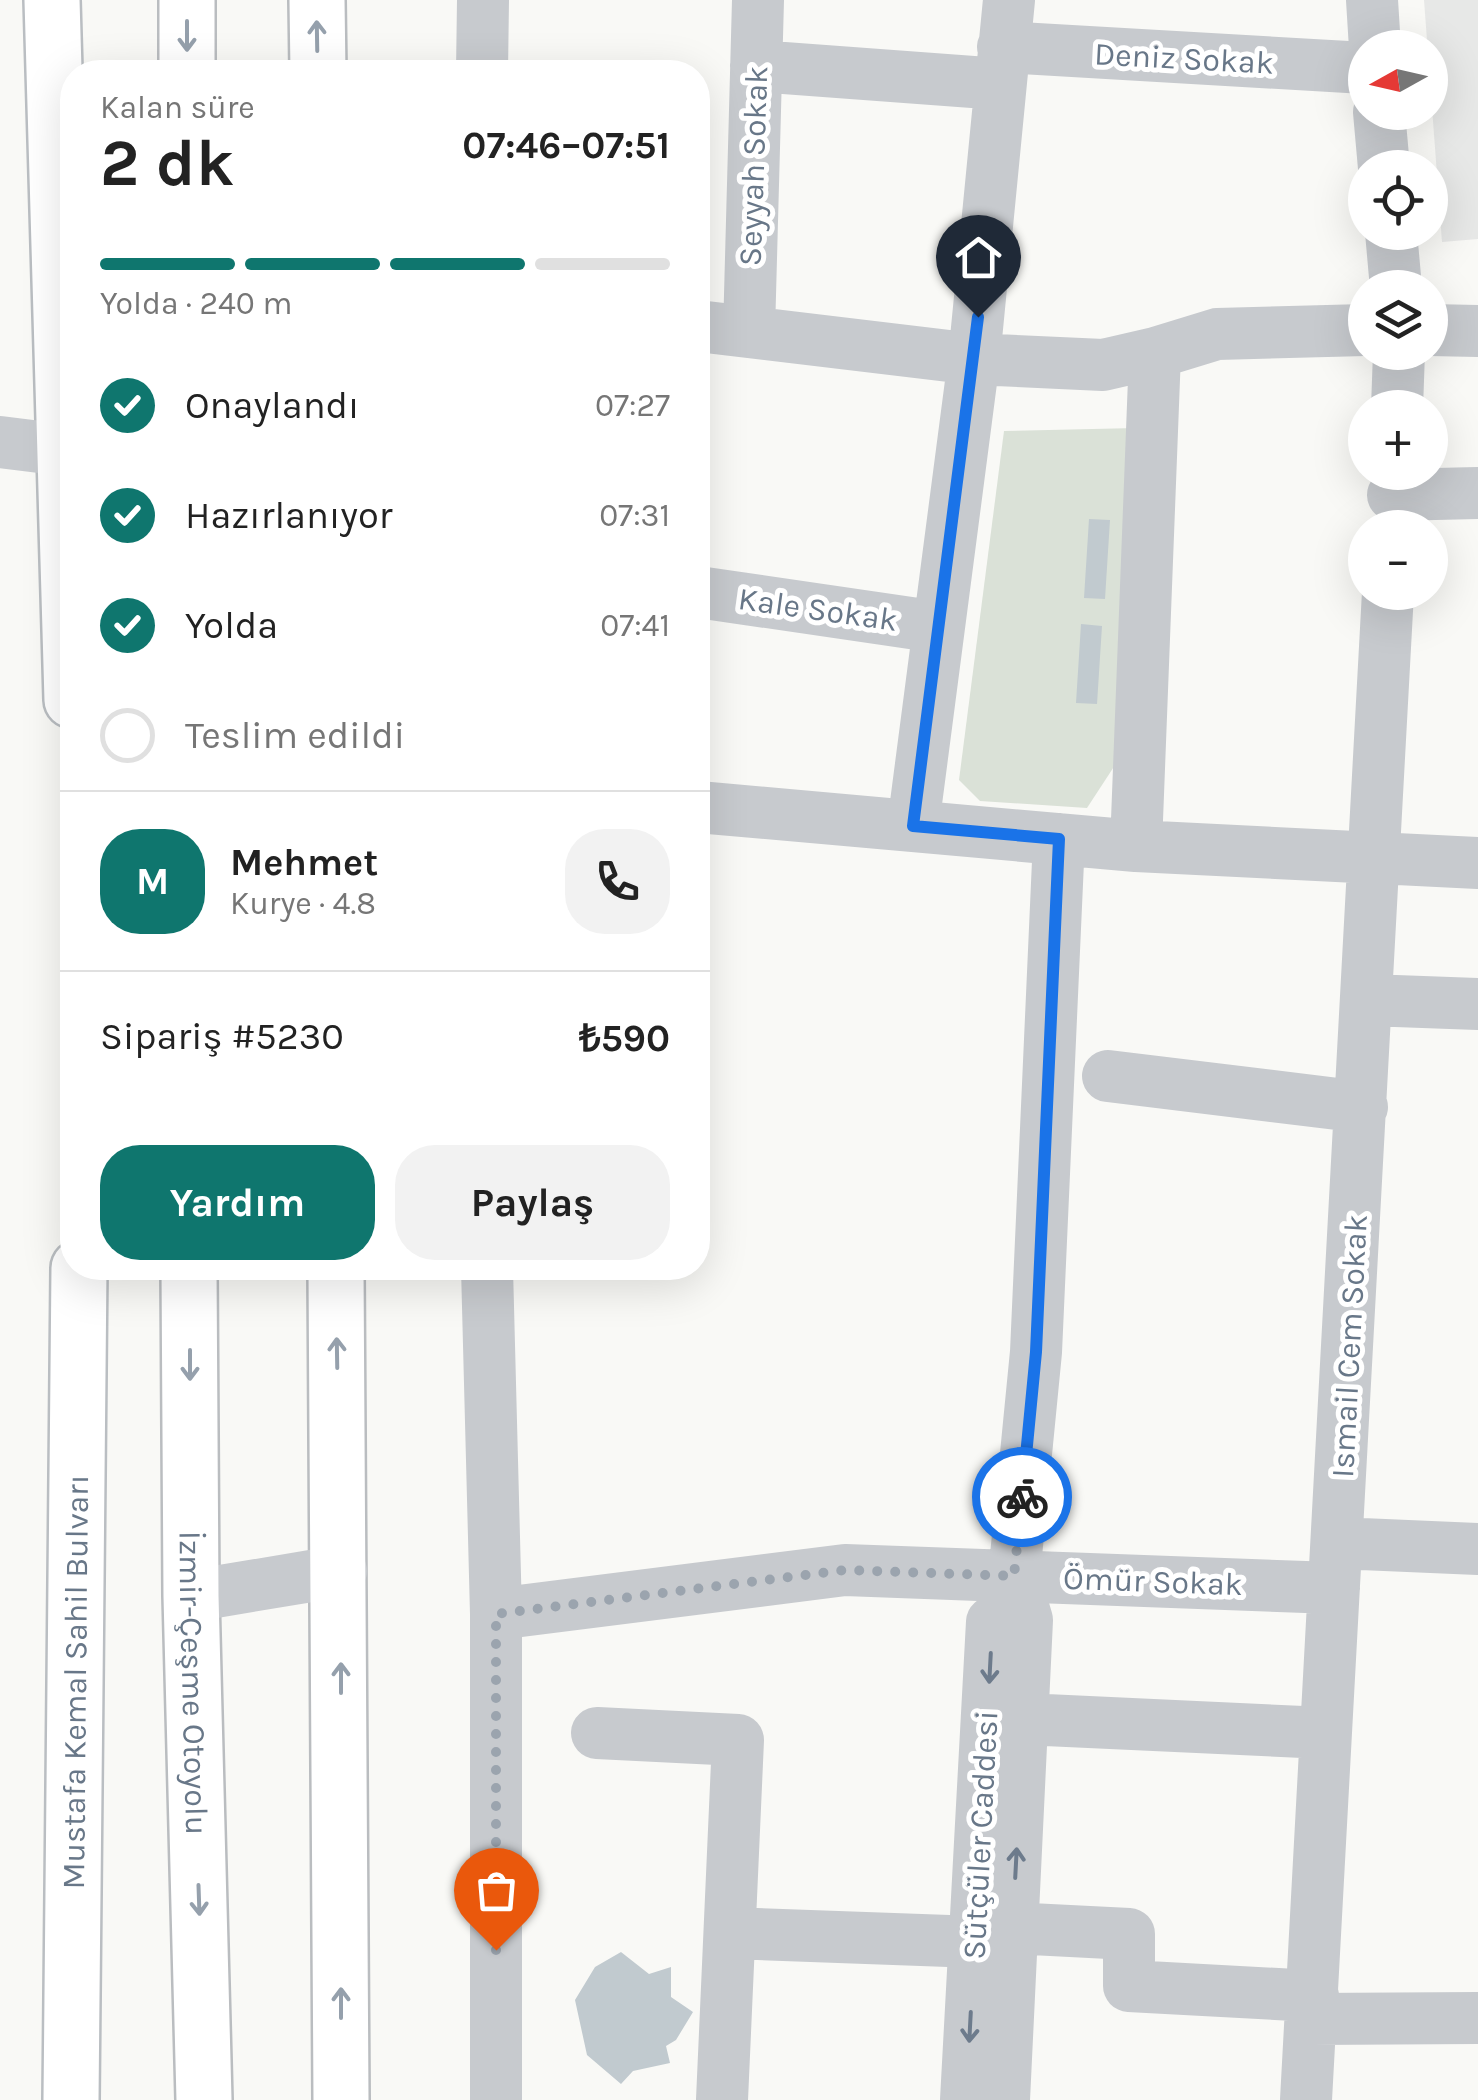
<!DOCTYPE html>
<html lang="tr">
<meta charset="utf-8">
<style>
:root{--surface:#fff;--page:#f2f2f2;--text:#222;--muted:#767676;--line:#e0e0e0;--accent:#0f766e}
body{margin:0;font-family:Karla,sans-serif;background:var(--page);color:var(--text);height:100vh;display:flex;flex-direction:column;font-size:38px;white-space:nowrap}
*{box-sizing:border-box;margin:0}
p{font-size:32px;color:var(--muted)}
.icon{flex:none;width:55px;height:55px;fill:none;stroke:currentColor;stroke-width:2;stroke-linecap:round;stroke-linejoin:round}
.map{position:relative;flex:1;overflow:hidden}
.drawer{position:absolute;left:60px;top:60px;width:650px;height:1220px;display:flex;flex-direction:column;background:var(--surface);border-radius:40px;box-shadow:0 10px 40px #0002}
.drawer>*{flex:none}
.needle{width:65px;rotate:262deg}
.tools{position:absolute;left:1348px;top:30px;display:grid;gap:20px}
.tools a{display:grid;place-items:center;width:100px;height:100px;border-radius:50%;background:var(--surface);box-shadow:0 10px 40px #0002;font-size:50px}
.pin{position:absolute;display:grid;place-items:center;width:85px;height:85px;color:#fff;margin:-102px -42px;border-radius:50% 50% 50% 0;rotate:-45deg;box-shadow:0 0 10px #0007}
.pin .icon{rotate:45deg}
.courier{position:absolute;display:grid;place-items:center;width:100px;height:100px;margin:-50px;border:8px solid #1a73e8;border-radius:50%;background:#fff;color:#222;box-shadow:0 2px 12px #0007}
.head em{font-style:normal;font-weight:700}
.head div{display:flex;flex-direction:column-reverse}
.head{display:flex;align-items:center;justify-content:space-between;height:170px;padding:0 40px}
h1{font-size:65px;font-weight:700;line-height:75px}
.bar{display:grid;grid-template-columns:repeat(4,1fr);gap:15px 10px;align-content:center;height:120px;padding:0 40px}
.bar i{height:12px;border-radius:8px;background:var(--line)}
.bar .current{background:var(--accent)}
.bar p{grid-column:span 4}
.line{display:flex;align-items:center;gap:25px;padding:0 40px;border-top:2px solid var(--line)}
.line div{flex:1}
.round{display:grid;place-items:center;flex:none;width:105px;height:105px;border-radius:40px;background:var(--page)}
ol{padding:0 40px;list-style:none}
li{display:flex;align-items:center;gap:30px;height:110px}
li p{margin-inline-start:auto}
li .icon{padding:10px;border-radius:50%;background:var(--accent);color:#fff;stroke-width:4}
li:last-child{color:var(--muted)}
li i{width:55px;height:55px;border:5px solid var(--line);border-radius:50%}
.action{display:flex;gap:20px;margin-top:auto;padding:20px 40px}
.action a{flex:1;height:115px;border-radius:40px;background:var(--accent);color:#fff;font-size:40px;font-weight:700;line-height:115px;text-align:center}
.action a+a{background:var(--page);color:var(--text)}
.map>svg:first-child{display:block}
</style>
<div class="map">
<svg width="1478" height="2100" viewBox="0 0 1478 2100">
<rect width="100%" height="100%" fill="#f9f9f6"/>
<!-- built -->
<path fill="#e7e8e7" d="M1424,0H1478V239L1442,242Z"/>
<!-- green -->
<path fill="#dae1d7" d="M1136,428L1119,759L1087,808L980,801L959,780L1004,431Z"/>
<!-- water -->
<path fill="#c1cacf" d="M1089,519L1110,520L1105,599L1084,598Z
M1081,624L1102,626L1097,704L1076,703Z
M621,1952L649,1974L671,1967V1997L693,2012L676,2040L666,2046L670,2063L633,2071L621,2084L587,2055L575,2000L595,1967Z"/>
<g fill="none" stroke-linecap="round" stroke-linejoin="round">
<defs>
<g id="major">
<path d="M52,0L72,700"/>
<path id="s1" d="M71,2100L79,1268"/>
</g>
<g id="highway">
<path d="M317,0L318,72"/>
<path d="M187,72V0"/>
<path id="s2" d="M189,1268L191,1596L204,2100"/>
<path d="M336,1268L341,2100"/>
</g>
</defs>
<!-- major casing -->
<use href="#major" stroke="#babec2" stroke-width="60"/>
<!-- highway casing -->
<use href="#highway" stroke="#babdc0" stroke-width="60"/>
<!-- minor -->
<path stroke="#c7cace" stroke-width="52" d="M1372,0L1375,48
M1003,47L1365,68
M756,66L1000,84
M482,72L483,0
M1379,112L1384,168
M1391,232L1396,288
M698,326L974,359L1103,365L1155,353
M1430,330L1478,331
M749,332L758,0
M1397,408L1399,352
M0,442L64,450
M1393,495L1478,493
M698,592L938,627
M698,807L1136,846L1478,863
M913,826L974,359L1009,0
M1136,846L1155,353L1217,334L1365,330
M1368,1000L1478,1004
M1108,1076L1362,1107
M487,1268L496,1614V2100
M1338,1543L1478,1549
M191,1596L341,1571
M496,1614L845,1570L1334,1588
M1024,1719L1325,1733
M597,1733L738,1740L722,2100
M1012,1928L1129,1934V1986L1313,1996
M730,1933L949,1941
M1311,2019L1478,2018
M966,2100L992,1622
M1004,2100L1027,1620L1014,1576L1036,1352L1059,839
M1306,2100L1388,592"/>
<!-- major -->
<use href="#major" stroke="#fff" stroke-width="55"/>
<!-- highway -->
<use href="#highway" stroke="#fff" stroke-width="55"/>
</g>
<!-- one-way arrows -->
<defs><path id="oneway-shaft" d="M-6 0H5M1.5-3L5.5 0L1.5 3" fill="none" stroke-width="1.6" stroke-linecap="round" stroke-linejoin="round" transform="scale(2.5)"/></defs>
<g stroke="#95a0ac">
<use href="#oneway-shaft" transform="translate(187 36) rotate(90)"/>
<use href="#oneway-shaft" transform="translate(317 36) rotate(-91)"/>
<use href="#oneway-shaft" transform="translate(337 1353) rotate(-91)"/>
<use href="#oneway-shaft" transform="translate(190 1365) rotate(90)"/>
<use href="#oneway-shaft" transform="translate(341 1678) rotate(-90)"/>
<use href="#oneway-shaft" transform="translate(199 1900) rotate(88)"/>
<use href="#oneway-shaft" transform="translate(341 2003) rotate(-90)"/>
</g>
<g stroke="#6d7b8c">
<use href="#oneway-shaft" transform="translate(990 1668) rotate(93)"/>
<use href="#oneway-shaft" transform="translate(1016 1863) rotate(-87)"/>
<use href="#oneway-shaft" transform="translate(970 2027) rotate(93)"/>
</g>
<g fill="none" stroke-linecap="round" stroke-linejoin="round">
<!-- done -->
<path stroke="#9ba4ae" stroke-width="10" stroke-dasharray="0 18" d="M496,1950V1614L845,1570L1014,1576L1022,1497"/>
<!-- route -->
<path stroke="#1a73e8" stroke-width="12" d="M978,317L913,826L1059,839L1036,1352L1022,1497"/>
</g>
<g text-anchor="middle" stroke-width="10" stroke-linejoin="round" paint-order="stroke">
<!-- street labels -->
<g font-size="32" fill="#687788" stroke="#fff">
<text transform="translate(1184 58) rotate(3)" y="11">Deniz Sokak</text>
<text transform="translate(753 166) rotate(-88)" y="11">Seyyah Sokak</text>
<text transform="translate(818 609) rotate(8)" y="11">Kale Sokak</text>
<text transform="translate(1349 1346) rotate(-87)" y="11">Ismail Cem Sokak</text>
<text transform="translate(1153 1581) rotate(2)" y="11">Ömür Sokak</text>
<text dy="11" stroke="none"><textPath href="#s1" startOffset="418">Mustafa Kemal Sahil Bulvarı</textPath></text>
<text dy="11" stroke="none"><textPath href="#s2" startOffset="415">İzmir-Çeşme Otoyolu</textPath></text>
<text transform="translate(980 1835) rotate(-87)" y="11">Sütçüler Caddesi</text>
</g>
</g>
</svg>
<div class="tools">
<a><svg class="needle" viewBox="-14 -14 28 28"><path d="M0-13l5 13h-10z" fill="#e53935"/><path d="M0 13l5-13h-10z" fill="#767676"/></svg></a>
<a><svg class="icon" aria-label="locate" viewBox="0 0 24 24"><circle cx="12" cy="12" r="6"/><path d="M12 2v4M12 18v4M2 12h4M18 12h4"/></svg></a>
<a><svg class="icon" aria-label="layers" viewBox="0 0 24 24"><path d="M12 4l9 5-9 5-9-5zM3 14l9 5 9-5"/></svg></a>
<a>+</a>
<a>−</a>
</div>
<div class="pin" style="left:496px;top:1950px;background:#ea580c"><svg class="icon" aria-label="bag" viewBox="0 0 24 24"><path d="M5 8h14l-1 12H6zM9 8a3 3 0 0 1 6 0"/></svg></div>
<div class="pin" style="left:978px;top:317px;background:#1f2937"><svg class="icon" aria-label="home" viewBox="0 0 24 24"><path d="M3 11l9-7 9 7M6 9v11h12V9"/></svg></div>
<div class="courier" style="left:1022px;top:1497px"><svg class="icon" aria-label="bike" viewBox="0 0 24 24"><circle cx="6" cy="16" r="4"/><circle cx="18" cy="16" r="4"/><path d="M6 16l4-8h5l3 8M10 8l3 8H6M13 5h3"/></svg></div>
<section class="drawer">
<div class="head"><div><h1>2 dk</h1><p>Kalan süre</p></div><em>07:46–07:51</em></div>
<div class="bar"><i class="current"></i><i class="current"></i><i class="current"></i><i></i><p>Yolda · 240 m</p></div>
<ol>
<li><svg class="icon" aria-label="check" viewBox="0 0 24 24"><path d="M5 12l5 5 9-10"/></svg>Onaylandı<p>07:27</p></li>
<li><svg class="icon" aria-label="check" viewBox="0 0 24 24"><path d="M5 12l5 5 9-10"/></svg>Hazırlanıyor<p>07:31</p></li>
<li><svg class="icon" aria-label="check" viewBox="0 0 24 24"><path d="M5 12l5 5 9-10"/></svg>Yolda<p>07:41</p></li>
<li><i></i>Teslim edildi</li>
</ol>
<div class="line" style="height:180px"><b class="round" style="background:var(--accent);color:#fff">M</b><div><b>Mehmet</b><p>Kurye · 4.8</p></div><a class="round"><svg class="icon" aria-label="phone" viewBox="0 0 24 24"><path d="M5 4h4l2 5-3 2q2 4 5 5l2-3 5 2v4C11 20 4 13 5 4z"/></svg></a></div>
<div class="line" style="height:130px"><div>Sipariş #5230</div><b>₺590</b></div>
<div class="action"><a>Yardım</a><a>Paylaş</a></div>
</section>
</div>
